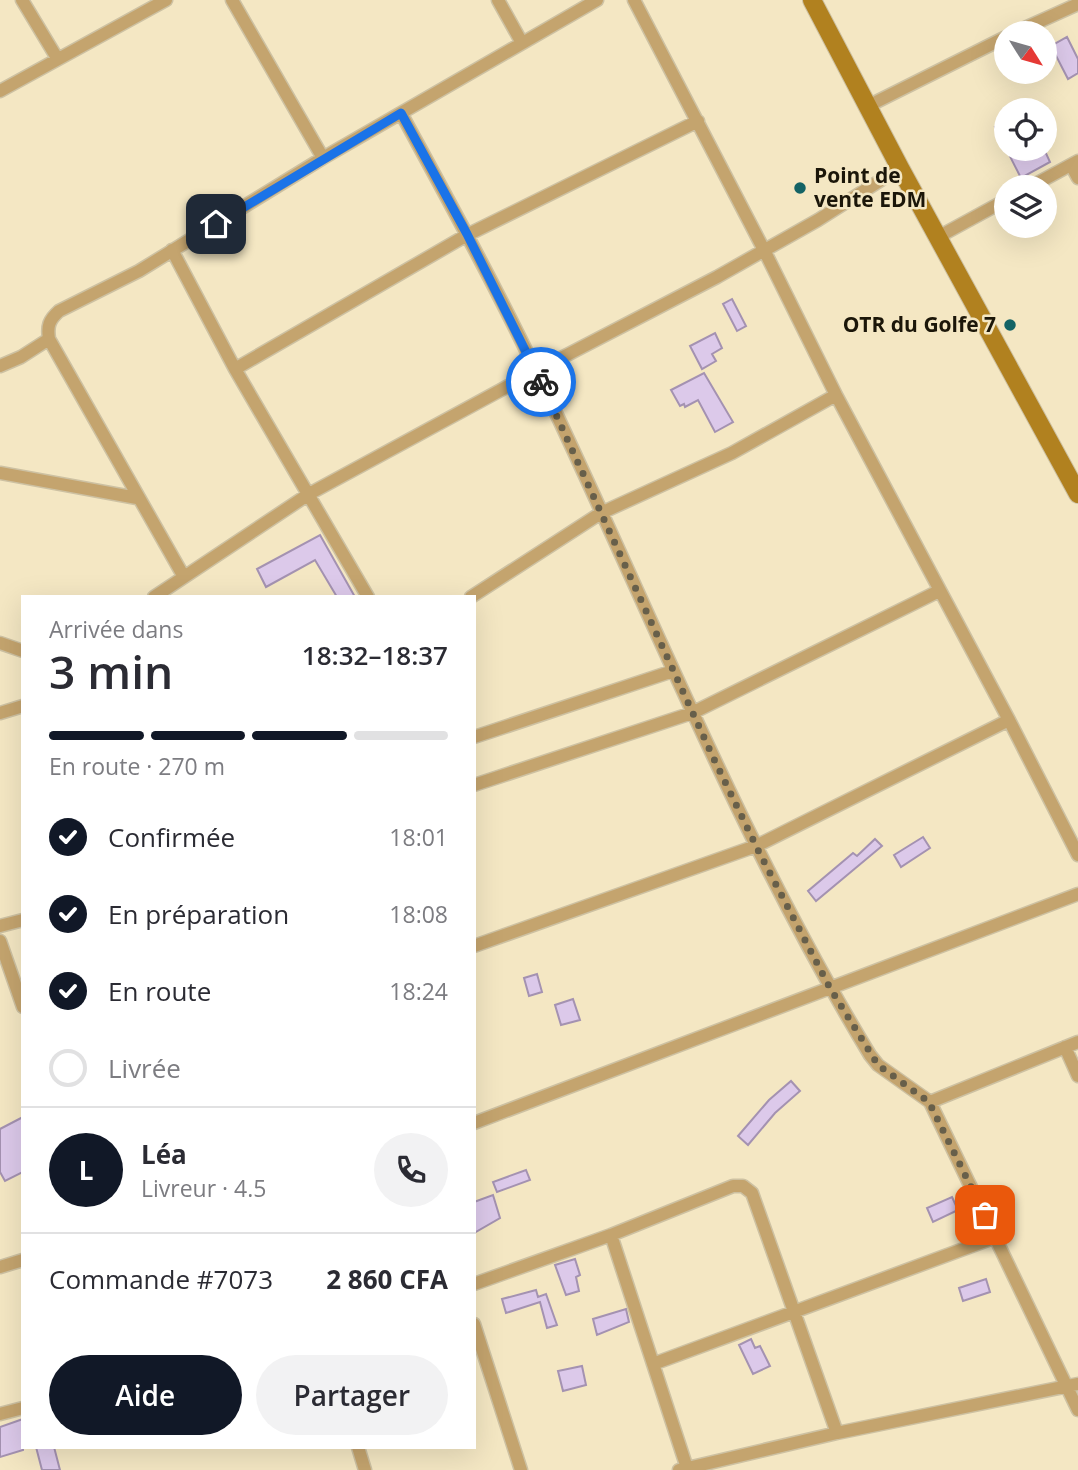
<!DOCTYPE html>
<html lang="fr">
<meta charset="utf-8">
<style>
:root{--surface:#fff;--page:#f2f2f3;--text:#2b2b33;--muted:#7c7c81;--line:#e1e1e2;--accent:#111827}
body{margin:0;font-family:"Open Sans",sans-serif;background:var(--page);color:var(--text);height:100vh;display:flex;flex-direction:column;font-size:26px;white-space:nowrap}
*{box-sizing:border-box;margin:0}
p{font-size:23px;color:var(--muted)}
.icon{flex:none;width:38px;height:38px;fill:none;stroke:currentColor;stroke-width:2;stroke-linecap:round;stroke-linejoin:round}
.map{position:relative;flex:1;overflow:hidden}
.drawer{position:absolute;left:21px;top:595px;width:455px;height:854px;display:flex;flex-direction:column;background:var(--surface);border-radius:0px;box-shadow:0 7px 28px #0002}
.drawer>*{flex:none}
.needle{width:46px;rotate:127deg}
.controls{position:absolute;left:994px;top:21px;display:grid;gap:14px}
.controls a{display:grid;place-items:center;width:63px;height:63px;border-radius:50%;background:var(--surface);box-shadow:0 7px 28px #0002;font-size:35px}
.pin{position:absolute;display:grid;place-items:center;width:60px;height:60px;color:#fff;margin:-30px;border-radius:14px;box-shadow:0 4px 10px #0006}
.courier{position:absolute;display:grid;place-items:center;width:70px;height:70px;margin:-35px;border:5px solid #1a73e8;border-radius:50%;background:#fff;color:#222;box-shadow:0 2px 9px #0007}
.summary em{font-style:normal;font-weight:600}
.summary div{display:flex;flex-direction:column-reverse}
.summary{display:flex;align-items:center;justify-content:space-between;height:119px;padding:0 28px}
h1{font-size:46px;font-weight:600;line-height:52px}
.bar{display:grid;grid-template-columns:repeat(4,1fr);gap:10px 7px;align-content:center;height:84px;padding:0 28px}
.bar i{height:9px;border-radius:5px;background:var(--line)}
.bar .current{background:var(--accent)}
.bar p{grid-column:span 4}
.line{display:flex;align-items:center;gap:18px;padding:0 28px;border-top:2px solid var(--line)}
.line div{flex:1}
.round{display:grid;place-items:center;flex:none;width:74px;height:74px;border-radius:37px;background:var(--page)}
ol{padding:0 28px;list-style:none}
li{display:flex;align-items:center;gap:21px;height:77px}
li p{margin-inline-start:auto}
li .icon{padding:7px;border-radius:50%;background:var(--accent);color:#fff;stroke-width:4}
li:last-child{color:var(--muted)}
li i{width:38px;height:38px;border:4px solid var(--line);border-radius:50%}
.cta{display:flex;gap:14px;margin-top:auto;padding:14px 28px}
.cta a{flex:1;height:80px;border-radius:42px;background:var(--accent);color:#fff;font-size:28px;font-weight:600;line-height:80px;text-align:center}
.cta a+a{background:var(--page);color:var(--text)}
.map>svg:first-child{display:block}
</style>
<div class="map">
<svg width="1078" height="1470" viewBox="0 0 1078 1470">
<rect width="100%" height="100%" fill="#f4e7c3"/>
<!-- building -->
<path fill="#dcc9ea" stroke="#a492b1" stroke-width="2" d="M1067,37L1078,59V73L1068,79L1051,46Z
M1006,121V149H1044L1050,162L1021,178L995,127Z
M732,299L746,326L737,331L723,304Z
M715,333L722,348L712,354L716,361L702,369L690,346Z
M704,373L733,422L715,432L698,400L685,407L684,404L680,406L671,390Z
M320,535L355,597H337L315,560L266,587L257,569Z
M923,837L930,848L901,867L894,855Z
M875,839L882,846L816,901L808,891L853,853L857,856Z
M537,974L542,992L529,996L524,978Z
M573,999L580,1020L561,1025L555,1005Z
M791,1081L800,1091L775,1113L748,1145L738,1136L769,1100Z
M23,1117V1172L5,1181L0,1172V1129Z
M526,1170L530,1180L497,1192L493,1182Z
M493,1195L500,1218L474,1233V1202Z
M952,1197L958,1210L933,1222L927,1208Z
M575,1259L580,1275L576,1277L579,1291L566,1295L555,1265Z
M986,1279L990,1292L963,1301L959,1288Z
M536,1290L538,1297L546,1294L557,1325L547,1328L540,1302L506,1313L502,1299Z
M626,1309L629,1322L597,1335L593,1319Z
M751,1339L755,1348L760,1346L770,1366L753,1374L739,1345Z
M582,1366L586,1385L563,1391L558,1371Z
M23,1419V1450L0,1457V1427Z
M36,1447H54L60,1470H42Z"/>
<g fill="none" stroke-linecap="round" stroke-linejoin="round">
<defs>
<path id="street" d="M22,0L57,58
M232,0L323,158
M498,0L522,43
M634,0L764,250L836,395L1009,720L1078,855
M1014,33L1078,4
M0,91L166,0
M868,106L1006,37
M401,113C447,198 494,283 536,371C646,600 738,837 870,1055L878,1065L930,1102L1078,1410
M1071,165L1078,178
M1030,187L1078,161
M938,237L1006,200
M172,250L235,369
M0,366L21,357L49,339
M0,473L137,498
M184,577L49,339C47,326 49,320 59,311L139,271L323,158L597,0
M154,597L309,494L536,371L717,277L818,220L900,168
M368,597L235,369L467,235L698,121
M471,597L601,513L732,453L836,395
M0,643L23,651
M0,713L23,706
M474,737L673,671
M474,785L692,713L939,591
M0,926L23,920
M0,941L23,1007
M474,946L756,846L1009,720
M1065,1047L1078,1076
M930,1102L1078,1042
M474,1123L1078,894
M611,1235L687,1468
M0,1267L23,1260
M474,1284L611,1235L733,1186H743L752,1193L837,1433
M474,1324L521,1470
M653,1364L996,1237
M0,1414L23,1408
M358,1447L365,1470
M679,1470L837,1433L1078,1384"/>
<path id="secondary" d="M812,0L900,168L1078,494"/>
</defs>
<!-- street casing -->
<use href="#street" stroke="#cdc1a2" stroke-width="15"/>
<!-- secondary casing -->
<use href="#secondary" stroke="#cdc1a2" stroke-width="20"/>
<!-- street -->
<use href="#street" stroke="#c4a46e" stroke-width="12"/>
<!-- secondary -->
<use href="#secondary" stroke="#b1811f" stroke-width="18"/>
</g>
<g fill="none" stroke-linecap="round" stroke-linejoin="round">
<!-- done -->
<path stroke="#675f4a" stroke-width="7" stroke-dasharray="0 12.6" d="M541,382L713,757L759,852L830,988L878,1065L929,1102L985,1215"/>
<!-- route -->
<path stroke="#1a73e8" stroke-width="9" d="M216,224L401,113L467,234L541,382"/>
</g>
<!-- markers -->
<g fill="#136365" stroke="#f4e7c3" stroke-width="2.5">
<circle cx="800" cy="188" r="7"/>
<circle cx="1010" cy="325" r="7"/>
</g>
<g text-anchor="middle" stroke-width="5" stroke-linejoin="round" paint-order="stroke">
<!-- poi labels -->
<g font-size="21" font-weight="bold" fill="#1b1609" stroke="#f4e7c3" text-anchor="start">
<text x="814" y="183">Point de<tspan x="814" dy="24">vente EDM</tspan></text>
<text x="996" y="332" text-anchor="end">OTR du Golfe 7</text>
</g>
</g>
</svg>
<div class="controls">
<a><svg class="needle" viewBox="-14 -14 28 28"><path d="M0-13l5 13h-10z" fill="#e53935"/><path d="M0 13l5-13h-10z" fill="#7c7c81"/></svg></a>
<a><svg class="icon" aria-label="locate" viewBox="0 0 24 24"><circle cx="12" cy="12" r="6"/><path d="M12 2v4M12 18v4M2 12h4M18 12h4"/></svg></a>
<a><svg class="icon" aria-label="layers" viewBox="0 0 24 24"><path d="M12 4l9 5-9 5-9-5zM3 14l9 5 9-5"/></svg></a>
</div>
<div class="pin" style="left:985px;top:1215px;background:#ea580c"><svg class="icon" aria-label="bag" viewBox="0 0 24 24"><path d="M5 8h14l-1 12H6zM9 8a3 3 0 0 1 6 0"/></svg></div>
<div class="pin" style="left:216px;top:224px;background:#1f2937"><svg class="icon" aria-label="home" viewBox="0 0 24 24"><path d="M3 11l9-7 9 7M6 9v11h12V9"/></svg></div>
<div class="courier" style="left:541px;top:382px"><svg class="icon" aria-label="bike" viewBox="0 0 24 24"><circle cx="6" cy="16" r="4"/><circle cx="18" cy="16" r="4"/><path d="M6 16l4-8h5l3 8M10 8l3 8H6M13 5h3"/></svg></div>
<section class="drawer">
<div class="summary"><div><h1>3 min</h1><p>Arrivée dans</p></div><em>18:32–18:37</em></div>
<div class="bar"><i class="current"></i><i class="current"></i><i class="current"></i><i></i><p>En route · 270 m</p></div>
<ol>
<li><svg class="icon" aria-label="check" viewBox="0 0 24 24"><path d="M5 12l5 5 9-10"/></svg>Confirmée<p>18:01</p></li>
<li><svg class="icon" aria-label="check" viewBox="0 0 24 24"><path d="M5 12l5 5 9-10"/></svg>En préparation<p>18:08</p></li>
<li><svg class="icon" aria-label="check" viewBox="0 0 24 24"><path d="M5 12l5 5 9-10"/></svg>En route<p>18:24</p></li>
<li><i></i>Livrée</li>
</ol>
<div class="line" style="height:126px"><b class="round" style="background:var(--accent);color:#fff">L</b><div><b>Léa</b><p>Livreur · 4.5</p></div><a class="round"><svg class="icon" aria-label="phone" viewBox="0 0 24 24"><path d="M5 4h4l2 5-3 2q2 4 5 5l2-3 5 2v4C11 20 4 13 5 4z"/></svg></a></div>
<div class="line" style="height:91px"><div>Commande #7073</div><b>2 860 CFA</b></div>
<div class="cta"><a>Aide</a><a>Partager</a></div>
</section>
</div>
